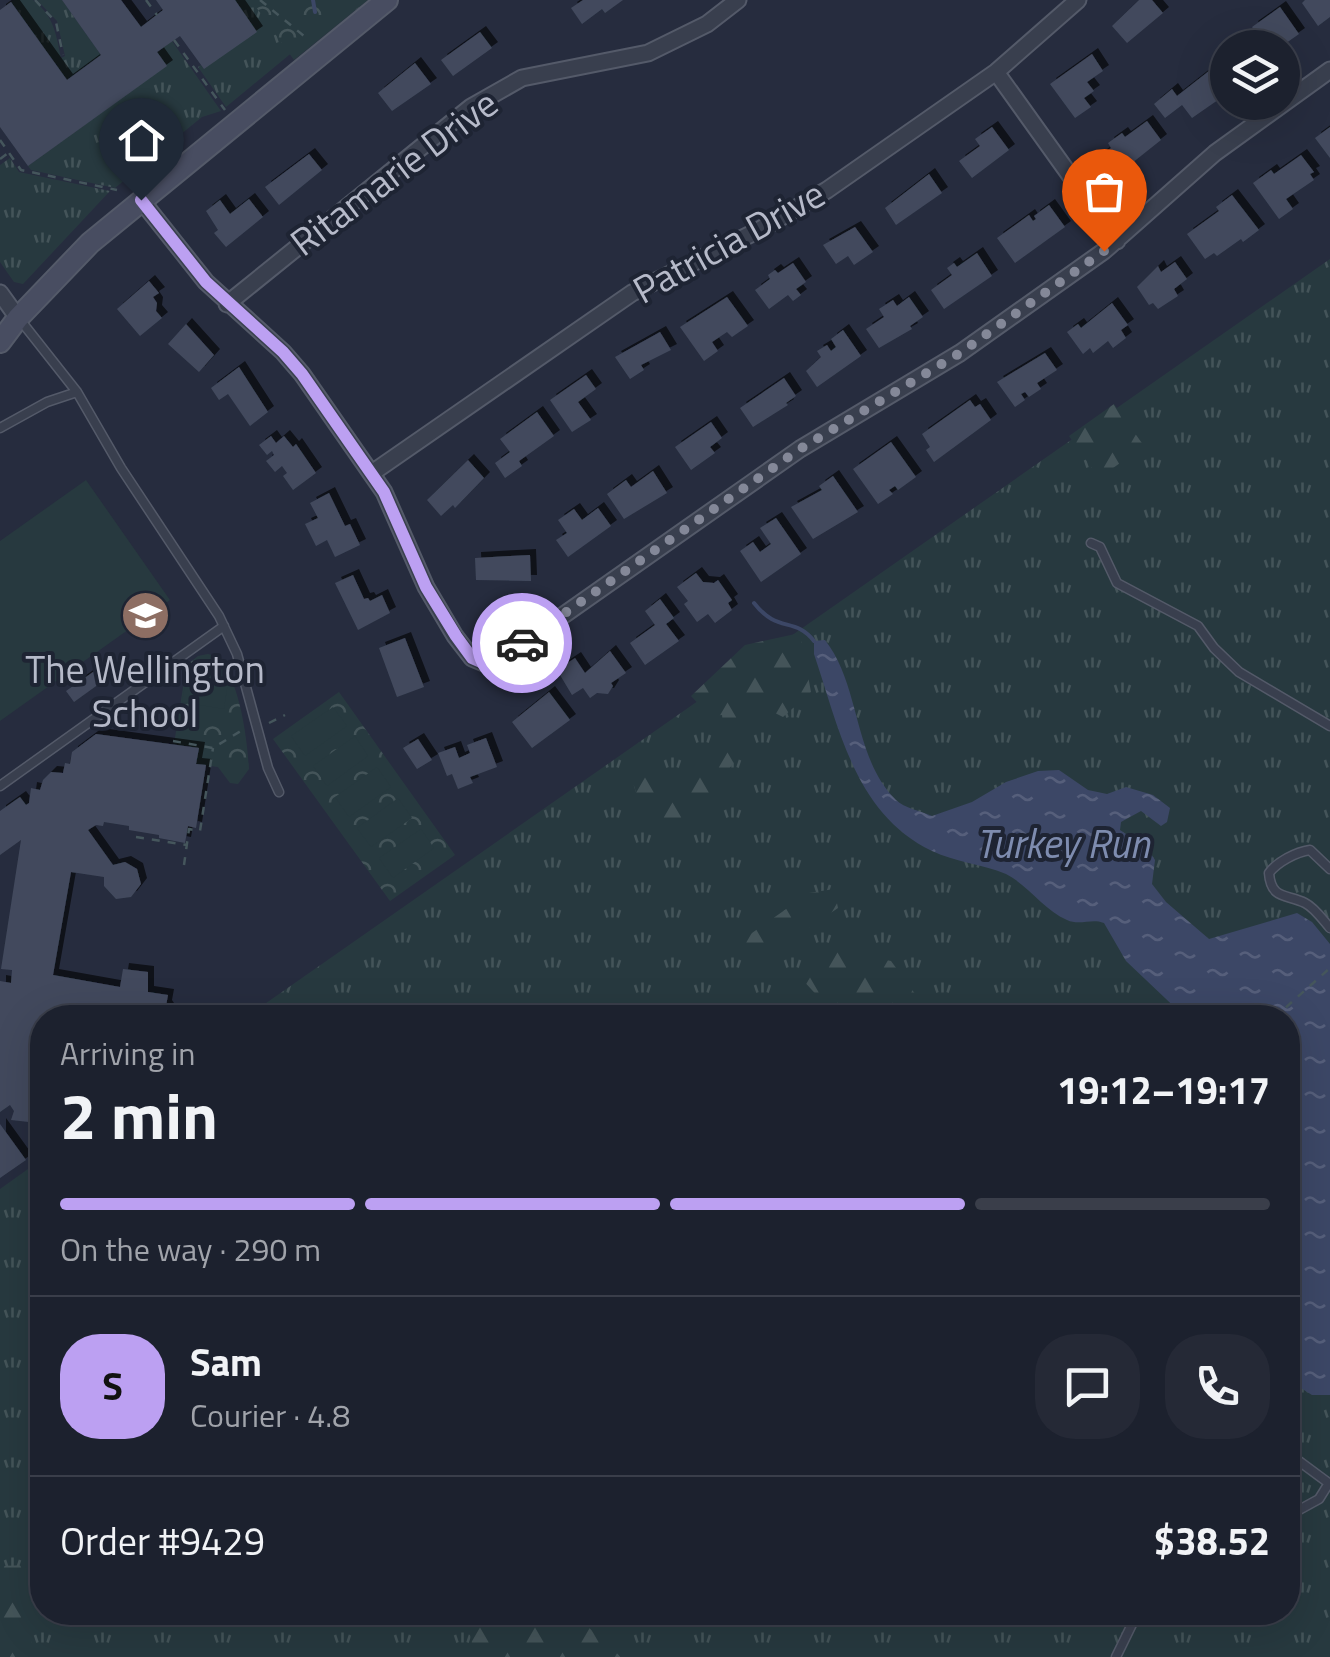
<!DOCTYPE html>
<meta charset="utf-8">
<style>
:root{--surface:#1c212e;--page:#252936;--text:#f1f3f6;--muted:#a0a3aa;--line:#3a3e4a;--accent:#bca0f2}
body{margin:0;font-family:"Titillium Web",sans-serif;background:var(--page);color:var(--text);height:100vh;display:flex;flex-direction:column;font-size:38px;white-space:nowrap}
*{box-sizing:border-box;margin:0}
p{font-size:32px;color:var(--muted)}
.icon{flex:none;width:55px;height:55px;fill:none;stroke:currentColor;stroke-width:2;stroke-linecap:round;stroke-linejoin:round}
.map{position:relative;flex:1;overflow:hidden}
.sheet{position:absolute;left:30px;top:1005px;width:1270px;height:620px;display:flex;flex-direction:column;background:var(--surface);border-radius:40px;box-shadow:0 10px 40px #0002,0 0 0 2px var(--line)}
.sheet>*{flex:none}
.controls{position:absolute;left:1210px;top:30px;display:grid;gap:20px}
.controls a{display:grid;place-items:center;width:90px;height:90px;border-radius:50%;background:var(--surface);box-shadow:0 10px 40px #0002,0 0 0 2px var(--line);font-size:50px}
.pin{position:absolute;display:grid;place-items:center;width:85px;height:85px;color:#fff;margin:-102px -42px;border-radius:50% 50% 50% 0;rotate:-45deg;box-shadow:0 0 10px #0007}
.pin .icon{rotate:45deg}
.courier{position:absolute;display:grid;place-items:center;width:100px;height:100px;margin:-50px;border:8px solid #bca0f2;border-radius:50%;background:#fff;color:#222;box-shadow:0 2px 12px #0007}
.head em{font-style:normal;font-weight:700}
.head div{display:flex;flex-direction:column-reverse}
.head{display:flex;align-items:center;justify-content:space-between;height:170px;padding:0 30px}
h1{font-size:65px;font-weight:700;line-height:75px}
.bar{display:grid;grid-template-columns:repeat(4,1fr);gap:15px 10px;align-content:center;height:120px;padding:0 30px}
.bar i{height:12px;border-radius:8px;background:var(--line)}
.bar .selected{background:var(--accent)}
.bar p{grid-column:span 4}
.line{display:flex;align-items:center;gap:25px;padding:0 30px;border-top:2px solid var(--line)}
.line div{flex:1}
.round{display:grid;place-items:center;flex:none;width:105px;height:105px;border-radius:40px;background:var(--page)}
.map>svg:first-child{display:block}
</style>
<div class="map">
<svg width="1330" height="1657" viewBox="0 0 1330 1657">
<defs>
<pattern id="grass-tufts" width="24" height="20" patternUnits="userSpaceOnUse" patternTransform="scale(2.5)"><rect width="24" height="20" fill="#27393f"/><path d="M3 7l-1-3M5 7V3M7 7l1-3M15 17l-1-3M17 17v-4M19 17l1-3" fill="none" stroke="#445459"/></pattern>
<pattern id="forest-firs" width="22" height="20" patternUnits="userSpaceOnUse" patternTransform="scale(2.5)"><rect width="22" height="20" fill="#27393f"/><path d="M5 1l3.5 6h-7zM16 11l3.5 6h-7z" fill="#445459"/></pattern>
<pattern id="park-crowns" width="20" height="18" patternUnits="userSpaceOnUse" patternTransform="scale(2.5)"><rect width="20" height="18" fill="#27393f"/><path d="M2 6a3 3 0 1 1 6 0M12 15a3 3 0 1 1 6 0" fill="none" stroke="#445459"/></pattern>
<pattern id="water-ripples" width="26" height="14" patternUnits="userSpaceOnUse" patternTransform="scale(2.5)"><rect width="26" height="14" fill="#3c4766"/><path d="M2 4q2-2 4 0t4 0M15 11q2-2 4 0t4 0" fill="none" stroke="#565f7b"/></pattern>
<filter id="shadow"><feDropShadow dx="6" dy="-6" stdDeviation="0" flood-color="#0009"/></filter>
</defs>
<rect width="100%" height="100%" fill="#262c3e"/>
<!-- grass -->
<path fill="url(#grass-tufts)" d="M14,0H33C54,16 56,34 61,58L65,56L57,21L37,0H62L101,55L67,80L11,2Z
M235,0H257L306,41L226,107L198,67L201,65L204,69Z
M172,41L221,111L202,117L115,188L31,170L28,166L166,66L157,52Z
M10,158L19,172L110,191L23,284L14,282L0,262V165Z
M1330,259V1657H17L0,1633V1189L42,1159V1612H1288V1018L246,1017Z"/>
<!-- forest -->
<path fill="url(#forest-firs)" d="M1114,404L1144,446L1099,478L1069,436Z
M800,633L811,692L783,717L771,711L751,723L735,761L681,833L646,824L628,767L659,761L667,777L683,775L725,741L722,715L710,716L691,696L745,645Z
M834,889L838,908L759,962L742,940L809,893Z
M816,946L891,961L932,1017H821L824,1003L799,976Z
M30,1565L42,1581L30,1617L32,1657H0V1566Z
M477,1612L532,1613L551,1633L575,1615L621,1657H475L467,1622Z"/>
<!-- park -->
<path fill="url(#park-crowns)" d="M251,0H368L294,60Z
M208,654C238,659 248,742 249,769L238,784L230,783L218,767L196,764L198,748L174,744L185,675L182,669L198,656Z
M339,692L455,855L390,901L273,739Z"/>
<!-- garden -->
<path fill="#27393f" d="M86,480L170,600L0,721V541Z
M187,675L228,682L224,709L182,702Z
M333,707L347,726L305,756L291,736Z
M355,736L368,756L327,786L313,766Z
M377,767L391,787L349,817L335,797Z
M398,798L412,818L371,847L357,828Z
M421,829L434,848L393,878L379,858Z"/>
<!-- water -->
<path fill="url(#water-ripples)" d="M825,640C861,686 853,758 896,800C904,808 921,811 932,816L972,802L1006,782L1038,771L1059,770L1088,790L1107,794L1126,787L1153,795L1170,808L1167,822L1161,826L1141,811L1121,822L1120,830L1147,848L1155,860L1152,884L1166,902L1209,939L1297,913L1312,922L1330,944V1395H1312L1288,1380V1018L1185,1017L1126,961L1104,923C1091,918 1080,926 1067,920C1044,910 1028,885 1006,874C982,864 955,862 932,851C855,814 839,728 814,654V641Z"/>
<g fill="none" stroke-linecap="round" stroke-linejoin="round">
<!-- stream -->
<path stroke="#3c4766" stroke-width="4" d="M313,0L315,12
M754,603C778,634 794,616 814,641"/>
</g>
<!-- building -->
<path fill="#424a5d" filter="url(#shadow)" d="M62,0H121L141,27L163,10L156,0H235L257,32L204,69L180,36L157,52L167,66L28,166L0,127V10L11,2L67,80L101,55Z
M583,0H623L605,13L602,9L582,24L571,8Z
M1139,0H1152L1163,13L1127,43L1112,26Z
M1305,0H1330V17L1318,26L1302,3Z
M1280,7L1299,34L1279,48H1247L1244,43L1257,34L1252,27Z
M480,32L492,48L453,76L441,60Z
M1092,54L1103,71L1087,82L1094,91L1084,98L1091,107L1075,118L1050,84Z
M415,63L431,84L392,111L378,93Z
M1214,67L1228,83V93L1192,118L1182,105L1165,118L1154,104L1172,89L1177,96Z
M1147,121L1161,140L1127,167L1124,163L1113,171L1101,155L1111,148L1108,143L1122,133L1125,137Z
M992,127L1009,150L972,178L959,161L980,146L975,139Z
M1330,127V158L1315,138Z
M309,154L322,170L279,205L265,187Z
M1301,155L1314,172L1310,174L1314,180L1286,199L1293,209L1279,219L1253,183L1271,170L1274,174Z
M929,174L942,193L896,225L885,208Z
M1232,195L1259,230L1243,242L1241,239L1217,256L1214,253L1205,259L1187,234L1219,211L1216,207Z
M249,199L263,217L226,247L214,233L218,230L206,211L220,200L230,214Z
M1049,205L1065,227L1015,263L997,238L1029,215L1033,221L1036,219L1034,216Z
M855,227L873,252L854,265L848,256L836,264L823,245Z
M977,253L992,276L944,309L931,290L952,275L947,268L954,263L957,267Z
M1175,262L1187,279L1174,289L1178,296L1158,309L1153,303L1149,305L1137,287L1158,266L1161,272Z
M793,263L806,282L796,289L801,295L793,301L788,295L769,309L755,290L770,279L768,275L775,270L778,273Z
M149,281L159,293L153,297L157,303L156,311L162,318L140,336L117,309Z
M727,297L748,326L732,337L727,332L712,342L718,351L704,361L680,327Z
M909,297L923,317L910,326L912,329L879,348L866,329L884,317L879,309L893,300L897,306Z
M1112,303L1128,325L1121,330L1126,338L1113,348L1108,341L1093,353L1090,348L1083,354L1067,332L1078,324L1081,328Z
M186,324L214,355L199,372L168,344Z
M843,330L861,356L817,387L806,371L821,357L817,351L827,345L831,351L836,347L831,339Z
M660,332L671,350L641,365L644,370L630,379L615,357Z
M1045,353L1057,370L1037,383L1041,389L1029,397L1025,392L1021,394L1025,400L1015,407L997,382Z
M239,367L268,412L250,426L228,394L219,400L211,388Z
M586,375L596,389L578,402L591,420L572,432L550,400Z
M784,378L796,396L786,403L788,405L753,427L740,408Z
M970,400L975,407L980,404L991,420L934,462L926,450L930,447L922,434Z
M537,412L554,436L519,461L522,466L505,478L495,463L510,452L500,439Z
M711,422L722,438L710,447L715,453L691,470L675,447Z
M271,436L276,443L284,436L293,447L296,444L316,473L293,490L283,476L287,473L282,466L275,472L266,461L274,455L272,451L267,455L259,445Z
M891,442L916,477L898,490L895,486L889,490L893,494L878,504L853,469Z
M468,460L484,478L455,508L453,505L441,516L427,500Z
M653,471L667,493L624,519L607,494L626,480L631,487Z
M833,476L858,512L813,539L791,507L822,490L819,486Z
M329,493L345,526L350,524L360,545L335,557L327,540L316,546L305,524L318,518L310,503Z
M598,508L611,526L568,557L556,540L567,533L558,520L574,509L582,520Z
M776,518L801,554L761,582L740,551L753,542L760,552L771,544L760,528Z
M530,555L531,581L476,580L475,558Z
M696,573L703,582L714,583L718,580L732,600L728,603L732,610L715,623L708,614L697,622L684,604L688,601L677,587Z
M353,575L364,599L368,598L370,601L382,595L390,613L358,630L335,583Z
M660,599L674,618L666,624L679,641L645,665L630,643L655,625L645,611Z
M405,638L424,687L397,697L379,648Z
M610,651L626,673L611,683L613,686L608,694L597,693L590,698L583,688L572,695L557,670L575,658L585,673Z
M103,665L110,676L74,702L66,691Z
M549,692L570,720L532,748L512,722Z
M96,734L199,748L196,764L206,765L196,828L188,826L185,843L159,838V835L129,830V826L104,822L103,826L96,825L88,830L113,865L125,862L137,869L141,884L131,897L116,899L104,886V877L71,872L53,975L120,987L123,969L148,972V992L168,995L166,1006L174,1018H42V1113H39L38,1123L11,1120L14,1111L10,1105L0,1112V981L11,983L12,970L1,969L21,840L0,855V811L20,797L26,805L29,803L31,788L40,790L43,780L51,772L63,773L65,763L70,764L72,752Z
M486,738L497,767L470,777L473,783L458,789L452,774L447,776L438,753L455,747L459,758L470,753L467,745Z
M418,739L432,760L417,769L403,748Z
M0,1124L26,1160L0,1178Z"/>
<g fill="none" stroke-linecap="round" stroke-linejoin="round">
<defs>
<path id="lane" d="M21,321L77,392L121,468L219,616L237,654L268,768L279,792
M0,428L47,402L77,392
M1091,543L1100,547L1117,583L1198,626L1214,648L1239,672L1330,726
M0,786L224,626
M1330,869L1310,850C1296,852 1277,862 1269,873C1271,900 1287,894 1305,903C1315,908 1323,920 1330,928
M1288,1453L1330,1484
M1288,1516L1319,1499L1329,1483
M1116,1657L1138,1612"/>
<path id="street" d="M996,72L1117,241
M141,200L206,282L283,352L302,374L384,492L426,587L455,636L472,658L491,666L800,449L960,353L1104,251L1215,153L1330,70
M0,293L18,318
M227,304L471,107L522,78L648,53L707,24L738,0
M372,473L632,293L761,229L827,190L996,72L1078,0"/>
<path id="secondary" d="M0,342L18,318L90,243L387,0"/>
</defs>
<!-- lane casing -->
<use href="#lane" stroke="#545a69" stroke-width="11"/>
<!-- street casing -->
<use href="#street" stroke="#545a69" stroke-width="19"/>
<!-- secondary casing -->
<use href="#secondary" stroke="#545a69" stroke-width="24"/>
<!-- path -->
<path stroke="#45565c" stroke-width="2.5" stroke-dasharray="8 8" stroke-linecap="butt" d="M35,0L56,22L63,55
M146,0L157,15
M260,0L309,40
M174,40L225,110
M0,140L21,170L117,190
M0,159L8,153
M269,723L285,715
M173,741L213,748L244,729
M136,837L187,845
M184,865L189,829L200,831L213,748
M1274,1018L1330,968"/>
<!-- lane -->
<use href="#lane" stroke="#393f4e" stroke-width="8"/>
<!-- street -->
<use href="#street" stroke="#393f4e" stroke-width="15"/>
<!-- secondary -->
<use href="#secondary" stroke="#484d61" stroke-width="20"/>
</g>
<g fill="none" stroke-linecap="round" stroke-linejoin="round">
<!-- done -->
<path stroke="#848898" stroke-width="10" stroke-dasharray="0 18" d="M522,643L800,449L960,353L1104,251"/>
<!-- route -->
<path stroke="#bca0f2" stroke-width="12" d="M141,200L206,282L283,352L302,374L384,492L426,587L456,636L472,658L490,666L522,643"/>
</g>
<!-- icons -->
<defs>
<symbol id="school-disc" viewBox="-11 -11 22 22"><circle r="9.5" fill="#8d6e63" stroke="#1e2433"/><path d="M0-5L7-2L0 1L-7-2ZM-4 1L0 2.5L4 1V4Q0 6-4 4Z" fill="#fff"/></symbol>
</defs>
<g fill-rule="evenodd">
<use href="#school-disc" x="118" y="588" width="55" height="55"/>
</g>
<g text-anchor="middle" stroke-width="8" stroke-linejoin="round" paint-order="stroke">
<!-- street labels -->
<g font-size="38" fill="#b6bac9" stroke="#1e2433">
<text transform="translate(394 173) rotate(-37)" y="13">Ritamarie Drive</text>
<text transform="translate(729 242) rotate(-29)" y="13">Patricia Drive</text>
</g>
<!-- poi labels -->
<g font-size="38" fill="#b6bac9" stroke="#1e2433">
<text x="145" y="683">The Wellington<tspan x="145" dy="44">School</tspan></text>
</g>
<!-- water labels -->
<g font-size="40" font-style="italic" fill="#7e8caf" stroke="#1e2433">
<text x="1063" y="858">Turkey Run</text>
</g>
</g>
</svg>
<div class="controls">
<a><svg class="icon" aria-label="layers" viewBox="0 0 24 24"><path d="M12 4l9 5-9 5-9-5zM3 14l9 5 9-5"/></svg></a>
</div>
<div class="pin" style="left:1104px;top:251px;background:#ea580c"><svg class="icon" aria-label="bag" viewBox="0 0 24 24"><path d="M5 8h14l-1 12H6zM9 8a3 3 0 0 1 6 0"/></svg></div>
<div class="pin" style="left:141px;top:200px;background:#1f2937"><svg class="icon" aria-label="home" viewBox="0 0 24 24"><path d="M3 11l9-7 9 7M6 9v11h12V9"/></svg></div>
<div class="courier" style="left:522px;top:643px"><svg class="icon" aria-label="car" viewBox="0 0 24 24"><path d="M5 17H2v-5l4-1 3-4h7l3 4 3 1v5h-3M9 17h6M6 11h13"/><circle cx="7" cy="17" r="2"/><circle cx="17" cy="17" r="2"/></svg></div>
<section class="sheet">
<div class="head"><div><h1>2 min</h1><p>Arriving in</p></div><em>19:12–19:17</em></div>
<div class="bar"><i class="selected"></i><i class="selected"></i><i class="selected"></i><i></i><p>On the way · 290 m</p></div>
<div class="line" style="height:180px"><b class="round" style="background:var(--accent);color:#111">S</b><div><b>Sam</b><p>Courier · 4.8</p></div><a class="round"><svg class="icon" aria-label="chat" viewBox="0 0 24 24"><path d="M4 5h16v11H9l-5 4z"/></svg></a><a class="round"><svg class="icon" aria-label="phone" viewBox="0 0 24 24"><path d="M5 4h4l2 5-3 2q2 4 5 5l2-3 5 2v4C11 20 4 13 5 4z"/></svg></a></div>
<div class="line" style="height:130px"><div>Order #9429</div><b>$38.52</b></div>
</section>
</div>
